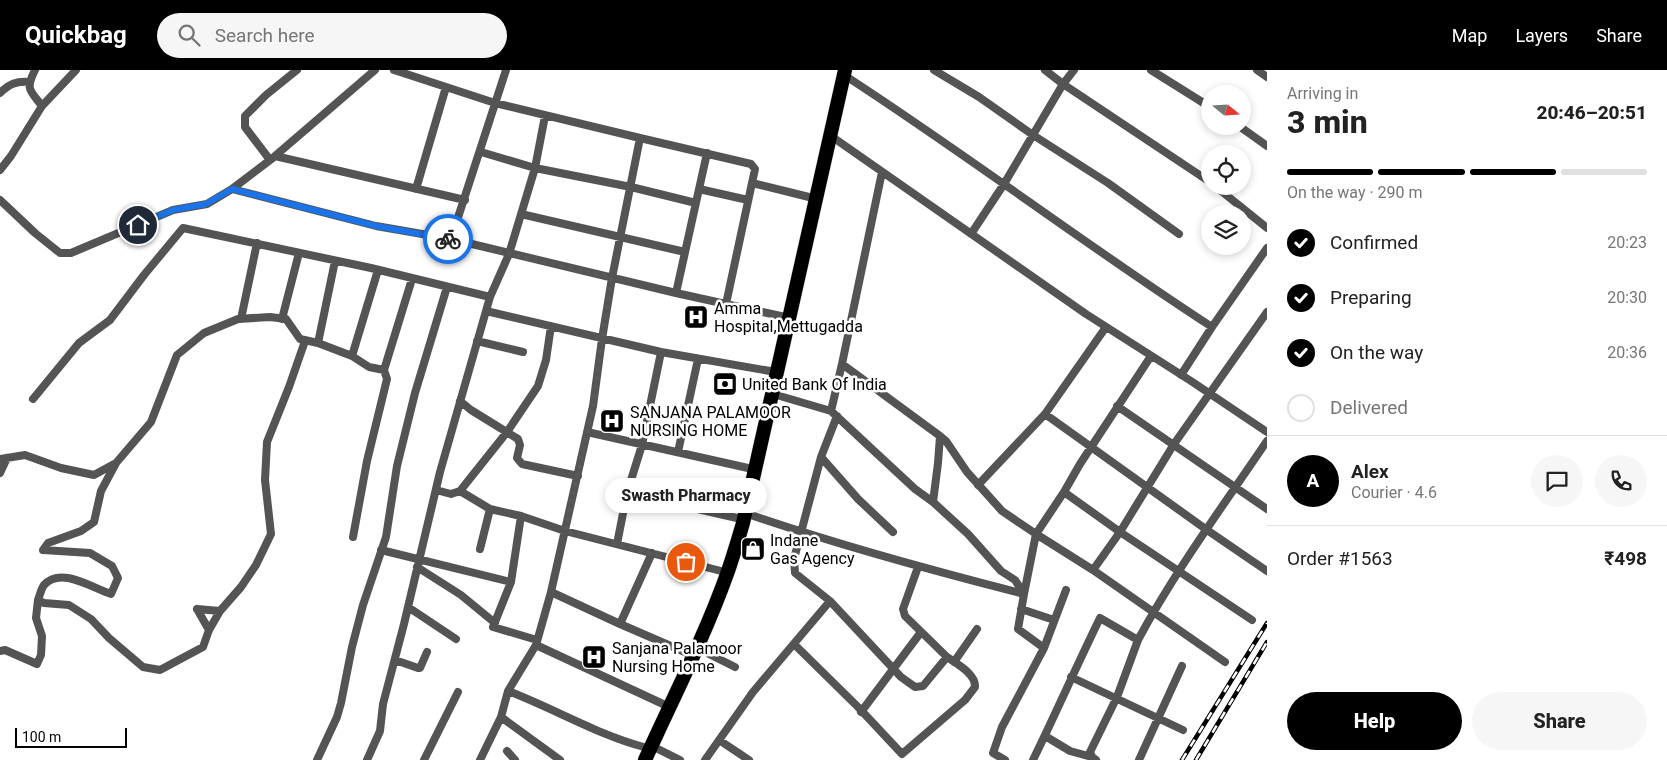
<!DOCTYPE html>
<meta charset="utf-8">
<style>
:root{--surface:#fff;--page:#f6f6f6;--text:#222;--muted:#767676;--line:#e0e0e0;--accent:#000}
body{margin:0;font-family:Roboto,sans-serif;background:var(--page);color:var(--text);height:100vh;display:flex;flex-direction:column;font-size:19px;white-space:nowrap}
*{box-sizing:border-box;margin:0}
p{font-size:16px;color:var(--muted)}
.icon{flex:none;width:28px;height:28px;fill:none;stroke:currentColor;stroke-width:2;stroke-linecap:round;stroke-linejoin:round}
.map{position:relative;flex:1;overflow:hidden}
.details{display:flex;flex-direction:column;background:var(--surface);width:400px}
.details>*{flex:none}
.needle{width:32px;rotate:108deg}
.buttons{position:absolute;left:1201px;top:15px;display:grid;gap:10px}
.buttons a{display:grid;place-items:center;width:50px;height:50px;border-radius:50%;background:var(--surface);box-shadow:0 2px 8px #0003;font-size:25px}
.scale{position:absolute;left:15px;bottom:12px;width:112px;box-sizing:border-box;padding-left:5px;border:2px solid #000;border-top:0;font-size:14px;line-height:18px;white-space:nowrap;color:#000;-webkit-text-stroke:4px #fff;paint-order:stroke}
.pin{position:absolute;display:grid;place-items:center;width:42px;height:42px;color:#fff;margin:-21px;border:2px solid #fff;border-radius:50%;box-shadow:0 1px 5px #0007}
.courier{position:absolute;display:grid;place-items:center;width:50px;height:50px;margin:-25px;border:4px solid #1a73e8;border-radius:50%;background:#fff;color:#222;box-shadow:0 1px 6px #0007}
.bubble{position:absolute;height:35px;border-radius:18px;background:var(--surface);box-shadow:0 2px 8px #0003;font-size:16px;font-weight:800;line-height:35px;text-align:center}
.headline em{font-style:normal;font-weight:800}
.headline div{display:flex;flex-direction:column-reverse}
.headline{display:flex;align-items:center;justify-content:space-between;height:85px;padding:0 20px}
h1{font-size:32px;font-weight:800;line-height:38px}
.bar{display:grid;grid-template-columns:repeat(4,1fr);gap:8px 5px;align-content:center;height:60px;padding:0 20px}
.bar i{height:6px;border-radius:4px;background:var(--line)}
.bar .active{background:var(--accent)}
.bar p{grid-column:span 4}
.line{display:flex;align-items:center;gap:12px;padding:0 20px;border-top:1px solid var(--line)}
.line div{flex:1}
.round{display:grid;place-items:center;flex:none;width:52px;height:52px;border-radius:26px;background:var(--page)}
ol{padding:0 20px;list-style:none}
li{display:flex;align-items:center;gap:15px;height:55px}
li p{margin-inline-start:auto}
li .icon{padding:5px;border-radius:50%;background:var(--accent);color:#fff;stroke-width:4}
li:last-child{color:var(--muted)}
li i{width:28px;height:28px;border:2px solid var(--line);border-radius:50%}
.primary-button{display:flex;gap:10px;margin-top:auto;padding:10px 20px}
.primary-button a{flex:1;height:58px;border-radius:30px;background:var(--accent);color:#fff;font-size:20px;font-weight:800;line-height:58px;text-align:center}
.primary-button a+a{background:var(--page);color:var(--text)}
header{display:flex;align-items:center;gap:30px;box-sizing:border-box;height:70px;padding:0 25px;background:var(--accent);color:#fff}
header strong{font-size:24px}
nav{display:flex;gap:28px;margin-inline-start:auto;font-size:18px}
.search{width:350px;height:45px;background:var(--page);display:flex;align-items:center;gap:12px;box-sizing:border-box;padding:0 18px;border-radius:28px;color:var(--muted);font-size:19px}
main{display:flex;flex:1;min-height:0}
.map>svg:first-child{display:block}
</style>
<header>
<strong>Quickbag</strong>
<div class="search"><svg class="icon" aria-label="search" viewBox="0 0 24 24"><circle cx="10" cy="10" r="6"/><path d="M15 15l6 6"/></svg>Search here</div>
<nav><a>Map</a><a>Layers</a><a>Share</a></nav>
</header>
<main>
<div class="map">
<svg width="1267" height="690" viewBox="0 0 1267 690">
<rect width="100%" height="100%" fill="#fff"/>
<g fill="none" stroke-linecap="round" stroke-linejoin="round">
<defs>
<path id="trunk" d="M645,690C673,628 704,568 727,504C733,487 738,470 743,453L845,0"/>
</defs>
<!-- trunk casing -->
<use href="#trunk" stroke="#dbdbdb" stroke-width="15"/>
<!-- minor -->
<path stroke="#545454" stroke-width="8" d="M35,0C25,20 30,20 42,36
M375,0L275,86L465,130
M394,0L495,33L640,68L612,208L602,269L593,336L551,522L620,554L687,583
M506,0L451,169L676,223L790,248
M934,0L979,27L1033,65L1108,113L1179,164
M1074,0L1063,14L1210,112
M1151,0L1210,37
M1257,0L1267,7
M844,5C969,86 1087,176 1212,257L1267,178
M0,23C9,14 16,11 29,12
M1239,56L1267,76
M831,66L1086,244L1191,311L1267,362
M640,68L751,94L755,99L726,234
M481,82L535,98L631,117L696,133
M270,90L245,57V46L266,25L297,0
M0,100L11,86L42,36L76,0
M752,113L809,127
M1215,116L1267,158
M232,119L274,87
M416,119L446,17
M699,119L748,130
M0,130L35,163L60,183H71L173,140L207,134L232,119L376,156L451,169
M521,144L685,182
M971,164L1004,114L1063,14L1045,0
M676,223L707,83
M486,241L661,282L642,375L627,423
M241,249L257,173
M282,249L299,183
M477,271L523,282
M318,273L352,286L369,297L384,300L412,209
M661,282L770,301
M352,286L378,200
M1151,286L1080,394L1064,422L1120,462L1174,374L1267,242
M842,294L882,102
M1181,305L1212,257
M773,324L831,341
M33,329L79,273L110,250L144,205L183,158L371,198L490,227
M460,331L471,340L518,369L520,375L517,388L522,394L578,406
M1117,336L1267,439
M1045,344L1207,460L1267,501
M837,346L821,387L858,429L893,462
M587,362L748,398
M940,366L946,371L967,402L1002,441L1036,464L1024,524L1015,510L1001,501L968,464L933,432L938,393Z
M678,382L698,289
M821,387L794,489L795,503L830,531
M0,389L25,385L61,398L94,405L116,393
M0,403L7,388
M978,415L1045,344L1106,257
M436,420L451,424L460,421L507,362L538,316L546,290L551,256
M460,421L490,439L521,446
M1064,422L1036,464L1093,500
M933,432L915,419L831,341L842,294L940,366
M745,443C837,475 930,500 1024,524L1018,559L1044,578
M353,467L367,391L387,309L384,300
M617,474L627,423L737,448
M480,479L490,439
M381,480L511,512L521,446L565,461L721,501
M417,497L461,525L495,553
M918,497L903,539L905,546L947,587
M511,512L493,557L537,570
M408,537L456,569
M197,539L209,560L203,577L160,600L143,597L109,568L91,549L69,535L44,533L38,530C40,525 41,519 44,515C61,496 92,518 111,524L118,508L112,496L90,483L43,480L48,473L81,461L94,452L101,421L116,393L151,352L177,285L204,263L238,249L270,247L286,249L300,269L318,273L335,191
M197,539L220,541
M1021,539L1054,550
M620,554L652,483
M209,560L220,541L241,517L256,495L271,464L265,410L267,372L289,317L305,271
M536,575L663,634
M698,576L709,584L735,597
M0,581L5,580L37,594L41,585L42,566L36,548L38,530
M395,590L418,598H420L427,582
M954,592L977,559
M1225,592L1093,500L1120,462L1252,550
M1071,607L1183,660
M508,621L536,575L551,522
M861,642L921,562
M1045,666L1070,681L1092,687
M719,670L749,690
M652,676L680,690
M507,681L515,690
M317,690L337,647L341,633L352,577L363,535L386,467L397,396L415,323L447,217
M367,690L380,661L383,634L404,554L440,402L490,227L509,184L535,98L545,46
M424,690L458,622
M480,690L501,647
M560,690L501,647L508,621C553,638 598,665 644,677
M705,690L753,622L830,531L901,607L915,617L923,616L947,587C957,594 976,604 975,617L965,630L902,684L858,637L794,574
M1005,690L993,683L1002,657L1044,578L1066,520
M1033,690C1056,643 1077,595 1100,548L1138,570C1175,501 1223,436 1267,371
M1096,690L1092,687L1090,682L1117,627L1138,570
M1139,690L1182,596"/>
<!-- trunk -->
<use href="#trunk" stroke="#000" stroke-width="14"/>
<defs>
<path id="rail" d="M1182,690L1267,553
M1196,690L1267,572"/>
</defs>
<!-- rail casing -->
<use href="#rail" stroke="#000" stroke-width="4.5"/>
<!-- rail -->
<use href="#rail" stroke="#fff" stroke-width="2.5" stroke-dasharray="8" stroke-linecap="butt"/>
</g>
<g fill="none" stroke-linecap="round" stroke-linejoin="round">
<!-- done -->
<path stroke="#595959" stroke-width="5" stroke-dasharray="0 9" d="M448,169L612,208L602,269L593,336L565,461L686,492"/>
<!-- route -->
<path stroke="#1a73e8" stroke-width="6" d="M138,155L173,140L206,134L232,119L376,156L448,169"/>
</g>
<!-- icons -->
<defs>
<symbol id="hospital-square" viewBox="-11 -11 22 22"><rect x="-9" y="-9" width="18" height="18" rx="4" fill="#000" stroke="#fff"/><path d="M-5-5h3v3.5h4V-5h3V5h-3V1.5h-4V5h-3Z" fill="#fff"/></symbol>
<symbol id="bank-square" viewBox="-11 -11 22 22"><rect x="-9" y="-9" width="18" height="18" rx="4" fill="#000" stroke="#fff"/><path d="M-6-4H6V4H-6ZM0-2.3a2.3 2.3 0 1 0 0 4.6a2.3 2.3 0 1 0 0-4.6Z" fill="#fff"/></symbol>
<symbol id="shop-square" viewBox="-11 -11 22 22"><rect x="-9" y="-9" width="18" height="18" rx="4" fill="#000" stroke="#fff"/><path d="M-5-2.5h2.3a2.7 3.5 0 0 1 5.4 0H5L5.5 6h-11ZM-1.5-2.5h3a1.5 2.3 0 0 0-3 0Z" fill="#fff"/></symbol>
</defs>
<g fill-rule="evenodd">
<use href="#hospital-square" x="682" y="233" width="28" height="28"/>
<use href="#bank-square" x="711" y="300" width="28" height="28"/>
<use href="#hospital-square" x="598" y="337" width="28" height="28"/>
<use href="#shop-square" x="739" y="465" width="28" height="28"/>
<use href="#hospital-square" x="580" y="573" width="28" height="28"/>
</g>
<g text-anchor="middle" stroke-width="5" stroke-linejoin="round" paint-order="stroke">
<!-- poi labels -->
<g font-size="16" fill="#000" stroke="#fff" text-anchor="start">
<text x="714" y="244">Amma<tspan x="714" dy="18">Hospital,Mettugadda</tspan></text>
<text x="742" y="320">United Bank Of India</text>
<text x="630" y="348">SANJANA PALAMOOR<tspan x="630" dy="18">NURSING HOME</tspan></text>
<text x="770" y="476">Indane<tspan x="770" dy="18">Gas Agency</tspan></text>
<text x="612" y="584">Sanjana Palamoor<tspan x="612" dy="18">Nursing Home</tspan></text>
</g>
</g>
</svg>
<div class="buttons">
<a><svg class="needle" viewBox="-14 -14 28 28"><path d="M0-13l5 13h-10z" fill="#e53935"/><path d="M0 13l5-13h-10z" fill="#767676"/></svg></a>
<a><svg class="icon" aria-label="locate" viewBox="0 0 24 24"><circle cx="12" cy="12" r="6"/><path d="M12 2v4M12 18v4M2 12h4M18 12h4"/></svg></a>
<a><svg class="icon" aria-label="layers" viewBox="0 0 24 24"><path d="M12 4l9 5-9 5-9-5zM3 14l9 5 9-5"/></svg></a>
</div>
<div class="scale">100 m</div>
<div class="pin" style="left:686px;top:492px;background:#ea580c"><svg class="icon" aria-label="bag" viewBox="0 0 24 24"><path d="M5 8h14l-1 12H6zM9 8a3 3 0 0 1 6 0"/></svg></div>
<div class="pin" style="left:138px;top:155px;background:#1f2937"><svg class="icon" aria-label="home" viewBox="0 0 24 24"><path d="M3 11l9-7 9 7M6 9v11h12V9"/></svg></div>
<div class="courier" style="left:448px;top:169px"><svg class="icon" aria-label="bike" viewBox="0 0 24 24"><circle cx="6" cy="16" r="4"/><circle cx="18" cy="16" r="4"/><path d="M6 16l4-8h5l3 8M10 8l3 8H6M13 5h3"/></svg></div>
<div class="bubble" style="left:605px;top:408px;width:162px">Swasth Pharmacy</div>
</div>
<section class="details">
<div class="headline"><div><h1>3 min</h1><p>Arriving in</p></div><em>20:46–20:51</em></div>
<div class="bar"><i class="active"></i><i class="active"></i><i class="active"></i><i></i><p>On the way · 290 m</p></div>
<ol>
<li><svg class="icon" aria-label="check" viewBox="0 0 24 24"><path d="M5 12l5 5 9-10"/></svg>Confirmed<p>20:23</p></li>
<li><svg class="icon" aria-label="check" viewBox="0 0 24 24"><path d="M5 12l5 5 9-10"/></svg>Preparing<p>20:30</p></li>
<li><svg class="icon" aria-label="check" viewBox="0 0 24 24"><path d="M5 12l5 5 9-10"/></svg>On the way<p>20:36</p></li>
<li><i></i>Delivered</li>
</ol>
<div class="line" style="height:90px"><b class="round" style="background:var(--accent);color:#fff">A</b><div><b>Alex</b><p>Courier · 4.6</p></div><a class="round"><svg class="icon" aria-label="chat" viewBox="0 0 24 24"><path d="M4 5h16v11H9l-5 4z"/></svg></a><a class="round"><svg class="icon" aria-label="phone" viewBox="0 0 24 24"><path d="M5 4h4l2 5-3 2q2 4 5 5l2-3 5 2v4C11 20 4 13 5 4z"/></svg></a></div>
<div class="line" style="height:65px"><div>Order #1563</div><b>₹498</b></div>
<div class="primary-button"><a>Help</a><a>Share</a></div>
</section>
</main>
